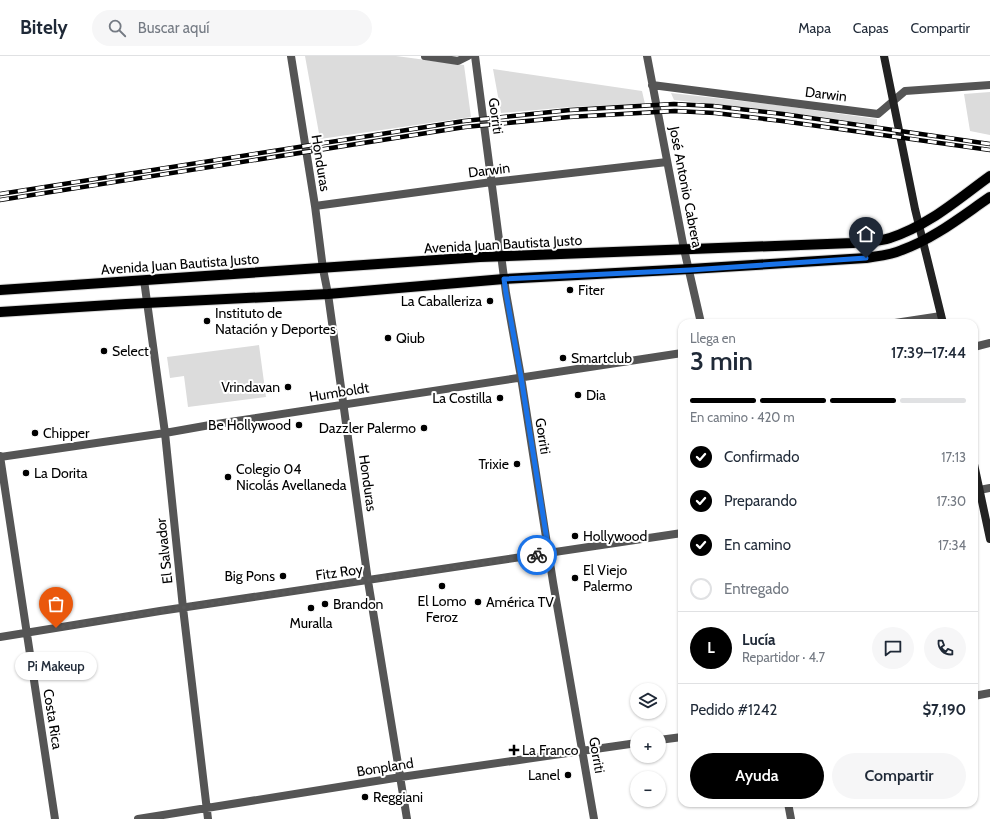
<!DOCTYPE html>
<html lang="es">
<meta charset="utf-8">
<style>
:root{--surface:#fff;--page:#f6f6f7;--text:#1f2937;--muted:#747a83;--line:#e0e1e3;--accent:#000}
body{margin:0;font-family:Cabin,sans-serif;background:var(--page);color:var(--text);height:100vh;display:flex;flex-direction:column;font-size:15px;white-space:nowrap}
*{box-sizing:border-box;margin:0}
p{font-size:13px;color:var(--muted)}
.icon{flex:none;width:22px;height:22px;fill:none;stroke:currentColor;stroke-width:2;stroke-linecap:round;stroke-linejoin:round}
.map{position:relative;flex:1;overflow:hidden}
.panel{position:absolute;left:678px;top:263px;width:300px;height:488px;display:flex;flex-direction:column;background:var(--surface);border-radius:12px;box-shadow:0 1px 3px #0004}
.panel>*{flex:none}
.fabs{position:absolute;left:630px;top:627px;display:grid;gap:8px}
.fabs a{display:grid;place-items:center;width:36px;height:36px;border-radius:50%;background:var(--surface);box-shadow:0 1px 3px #0004;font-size:20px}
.pin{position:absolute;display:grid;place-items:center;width:34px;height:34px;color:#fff;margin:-41px -17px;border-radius:50% 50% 50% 0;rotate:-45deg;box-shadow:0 0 4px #0007}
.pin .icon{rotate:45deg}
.courier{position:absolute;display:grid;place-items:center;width:40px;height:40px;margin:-20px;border:3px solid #1a73e8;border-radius:50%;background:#fff;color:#222;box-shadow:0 1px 5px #0007}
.bubble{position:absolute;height:28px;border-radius:14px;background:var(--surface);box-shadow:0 1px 3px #0004;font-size:13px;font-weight:600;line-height:28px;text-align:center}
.head em{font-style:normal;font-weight:600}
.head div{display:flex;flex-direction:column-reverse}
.head{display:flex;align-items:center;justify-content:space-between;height:68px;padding:0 12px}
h1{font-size:26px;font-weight:600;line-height:30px}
.bar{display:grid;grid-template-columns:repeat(4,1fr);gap:6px 4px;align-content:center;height:48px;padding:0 12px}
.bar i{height:5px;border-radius:3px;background:var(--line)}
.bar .current{background:var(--accent)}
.bar p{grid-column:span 4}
.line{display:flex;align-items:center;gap:10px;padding:0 12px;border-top:1px solid var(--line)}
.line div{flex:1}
.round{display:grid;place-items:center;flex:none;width:42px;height:42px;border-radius:21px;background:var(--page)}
ol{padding:0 12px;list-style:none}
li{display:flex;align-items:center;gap:12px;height:44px}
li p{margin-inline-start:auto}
li .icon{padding:4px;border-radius:50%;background:var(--accent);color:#fff;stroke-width:4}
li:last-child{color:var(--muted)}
li i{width:22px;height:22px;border:2px solid var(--line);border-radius:50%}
.action{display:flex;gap:8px;margin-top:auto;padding:8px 12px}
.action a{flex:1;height:46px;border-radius:24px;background:var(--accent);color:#fff;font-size:16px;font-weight:600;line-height:46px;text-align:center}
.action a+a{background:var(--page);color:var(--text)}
header{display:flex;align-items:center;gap:24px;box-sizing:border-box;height:56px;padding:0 20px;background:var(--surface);border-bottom:1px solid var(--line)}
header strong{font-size:19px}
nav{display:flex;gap:22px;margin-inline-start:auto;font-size:14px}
.search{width:280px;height:36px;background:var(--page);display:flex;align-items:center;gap:10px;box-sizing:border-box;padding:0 14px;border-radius:22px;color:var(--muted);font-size:15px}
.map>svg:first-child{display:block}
</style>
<header>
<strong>Bitely</strong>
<div class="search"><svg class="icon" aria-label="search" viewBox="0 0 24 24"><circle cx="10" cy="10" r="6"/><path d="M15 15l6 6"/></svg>Buscar aquí</div>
<nav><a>Mapa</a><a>Capas</a><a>Compartir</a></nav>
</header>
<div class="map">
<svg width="990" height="763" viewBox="0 0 990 763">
<rect width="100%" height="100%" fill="#fff"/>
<!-- green -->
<path fill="#dcdcdc" d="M305,0H396L464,9L471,61L320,83Z
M493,13L642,35L645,48L570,51L501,57Z
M990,36V79L970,75L964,38Z
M671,37L777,49L877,63V69L776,55L674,44Z
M259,289L266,341L188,351L184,320L170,322L167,301Z"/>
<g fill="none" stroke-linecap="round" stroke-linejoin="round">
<defs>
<path id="primary" d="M0,234L480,201L853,187C865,185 879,186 890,182C928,170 958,143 990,120
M0,256L126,248L328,238L504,223L690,213L866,202C878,200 891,199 902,194C935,182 962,160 990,141"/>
</defs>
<!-- primary casing -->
<use href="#primary" stroke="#dbdbdb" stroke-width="12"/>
<!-- street -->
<path stroke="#555" stroke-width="8" d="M291,0L315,150L323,213L328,238L368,525L407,763
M425,0L458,5L468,0
M475,0L506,237L521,321L553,526L594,763
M647,0L684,193L701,267
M652,29L878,58L905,35L990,29
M315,150L492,126L667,106
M144,224L165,377L183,552L208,763
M895,267L941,260
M974,291L990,287
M0,400L55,763
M0,401L165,377L210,369L682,297
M974,435L990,432
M0,581L160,555L682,477
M974,640L990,637
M659,684L682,681
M788,747L791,763
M138,763L401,721L637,687"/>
<!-- secondary -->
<path stroke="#222" stroke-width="8" d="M884,0L915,153L943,267
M974,408L990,483"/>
<!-- primary -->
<use href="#primary" stroke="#000" stroke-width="10"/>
<defs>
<path id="rail" d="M0,138L464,65L570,54L674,48L713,50L783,58L990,88
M0,144L465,71L569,61L675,55L715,57L782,65L990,94"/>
</defs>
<!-- rail casing -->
<use href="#rail" stroke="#000" stroke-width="4.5"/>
<!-- rail -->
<use href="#rail" stroke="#fff" stroke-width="3" stroke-dasharray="9" stroke-linecap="butt"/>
</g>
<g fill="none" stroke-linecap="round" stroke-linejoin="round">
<!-- done -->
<path stroke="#595959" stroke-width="4" stroke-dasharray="0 7.2" d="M56,572L160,555L537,499"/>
<!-- route -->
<path stroke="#1a73e8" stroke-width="5" d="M537,499L549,497L521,321L506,237L504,223L690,214L866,202"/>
</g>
<!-- markers -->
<g fill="#000" stroke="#fff" stroke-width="1.5">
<circle cx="570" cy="234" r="4"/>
<circle cx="490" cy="245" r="4"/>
<circle cx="207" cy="265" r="4"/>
<circle cx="388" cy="282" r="4"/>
<circle cx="104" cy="295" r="4"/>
<circle cx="563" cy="302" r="4"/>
<circle cx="288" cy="331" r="4"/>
<circle cx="578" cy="339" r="4"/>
<circle cx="500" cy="342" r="4"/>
<circle cx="299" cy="369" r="4"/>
<circle cx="424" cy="372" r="4"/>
<circle cx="35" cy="377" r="4"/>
<circle cx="517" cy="408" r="4"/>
<circle cx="26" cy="417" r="4"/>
<circle cx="228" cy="421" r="4"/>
<circle cx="575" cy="480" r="4"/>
<circle cx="283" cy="520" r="4"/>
<circle cx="575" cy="522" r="4"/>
<circle cx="442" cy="530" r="4"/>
<circle cx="478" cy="546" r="4"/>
<circle cx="325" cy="548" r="4"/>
<circle cx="311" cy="552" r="4"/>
<path d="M512 688h4v4h4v4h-4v4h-4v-4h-4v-4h4z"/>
<circle cx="568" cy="719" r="4"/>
<circle cx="365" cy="741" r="4"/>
</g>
<g text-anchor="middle" stroke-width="4" stroke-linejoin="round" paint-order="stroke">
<!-- street labels -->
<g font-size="14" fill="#000" stroke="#fff">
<text transform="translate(826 38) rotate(7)" y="5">Darwin</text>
<text transform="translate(496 60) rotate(82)" y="5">Gorriti</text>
<text transform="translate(321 107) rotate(81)" y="5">Honduras</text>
<text transform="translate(489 114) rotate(-7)" y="5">Darwin</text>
<text transform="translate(686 131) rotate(79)" y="5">José Antonio Cabrera</text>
<text transform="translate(503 188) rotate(-3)" y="5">Avenida Juan Bautista Justo</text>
<text transform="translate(180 208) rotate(-4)" y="5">Avenida Juan Bautista Justo</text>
<text transform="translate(339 336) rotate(-9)" y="5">Humboldt</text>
<text transform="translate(543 380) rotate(81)" y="5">Gorriti</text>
<text transform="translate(368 427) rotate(82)" y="5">Honduras</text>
<text transform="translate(164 495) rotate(-96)" y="5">El Salvador</text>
<text transform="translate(339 516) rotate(-8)" y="5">Fitz Roy</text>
<text transform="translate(53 663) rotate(81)" y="5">Costa Rica</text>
<text transform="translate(597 699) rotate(80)" y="5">Gorriti</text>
<text transform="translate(385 711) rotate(-9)" y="5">Bonpland</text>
</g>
<!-- poi labels -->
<g font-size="14" fill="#000" stroke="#fff" text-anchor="start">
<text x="578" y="239">Fiter</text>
<text x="482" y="250" text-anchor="end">La Caballeriza</text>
<text x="215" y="262">Instituto de<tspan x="215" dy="16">Natación y Deportes</tspan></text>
<text x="396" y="287">Qiub</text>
<text x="112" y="300">Select</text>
<text x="571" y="307">Smartclub</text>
<text x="280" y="336" text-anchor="end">Vrindavan</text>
<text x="586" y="344">Dia</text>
<text x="492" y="347" text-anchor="end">La Costilla</text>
<text x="291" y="374" text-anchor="end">Be Hollywood</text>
<text x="416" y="377" text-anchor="end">Dazzler Palermo</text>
<text x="43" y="382">Chipper</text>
<text x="509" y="413" text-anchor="end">Trixie</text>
<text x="236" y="418">Colegio 04<tspan x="236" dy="16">Nicolás Avellaneda</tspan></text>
<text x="34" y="422">La Dorita</text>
<text x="583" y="485">Hollywood</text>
<text x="583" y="519">El Viejo<tspan x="583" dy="16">Palermo</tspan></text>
<text x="275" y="525" text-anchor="end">Big Pons</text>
<text x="442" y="550" text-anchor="middle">El Lomo<tspan x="442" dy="16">Feroz</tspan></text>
<text x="486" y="551">América TV</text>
<text x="333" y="553">Brandon</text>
<text x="311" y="572" text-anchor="middle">Muralla</text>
<text x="522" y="699">La Franco</text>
<text x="560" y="724" text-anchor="end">Lanel</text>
<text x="373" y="746">Reggiani</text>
</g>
</g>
</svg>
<div class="fabs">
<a><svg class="icon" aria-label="layers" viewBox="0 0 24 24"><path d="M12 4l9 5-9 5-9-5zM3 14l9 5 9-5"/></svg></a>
<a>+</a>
<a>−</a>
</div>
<div class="pin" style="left:56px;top:572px;background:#ea580c"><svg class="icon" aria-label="bag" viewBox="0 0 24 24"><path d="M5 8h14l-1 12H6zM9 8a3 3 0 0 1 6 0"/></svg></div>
<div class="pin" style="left:866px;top:202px;background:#1f2937"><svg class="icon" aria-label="home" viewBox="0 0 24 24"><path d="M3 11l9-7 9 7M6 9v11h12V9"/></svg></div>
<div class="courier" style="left:537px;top:499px"><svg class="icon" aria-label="bike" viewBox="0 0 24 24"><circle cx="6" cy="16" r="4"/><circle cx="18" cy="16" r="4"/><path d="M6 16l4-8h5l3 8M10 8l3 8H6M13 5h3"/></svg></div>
<div class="bubble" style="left:15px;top:596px;width:82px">Pi Makeup</div>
<section class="panel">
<div class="head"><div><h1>3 min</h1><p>Llega en</p></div><em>17:39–17:44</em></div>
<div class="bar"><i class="current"></i><i class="current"></i><i class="current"></i><i></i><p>En camino · 420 m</p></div>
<ol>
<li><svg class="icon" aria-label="check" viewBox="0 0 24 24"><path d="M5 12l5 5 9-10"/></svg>Confirmado<p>17:13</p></li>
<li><svg class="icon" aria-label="check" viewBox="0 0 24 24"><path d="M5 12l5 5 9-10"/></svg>Preparando<p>17:30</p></li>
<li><svg class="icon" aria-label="check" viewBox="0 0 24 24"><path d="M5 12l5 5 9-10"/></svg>En camino<p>17:34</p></li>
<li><i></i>Entregado</li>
</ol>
<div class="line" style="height:72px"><b class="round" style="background:var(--accent);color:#fff">L</b><div><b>Lucía</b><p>Repartidor · 4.7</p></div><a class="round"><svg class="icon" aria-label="chat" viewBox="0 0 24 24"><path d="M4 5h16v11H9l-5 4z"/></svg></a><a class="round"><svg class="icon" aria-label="phone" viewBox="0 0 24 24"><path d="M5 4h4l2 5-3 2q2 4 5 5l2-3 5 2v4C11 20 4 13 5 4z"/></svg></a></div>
<div class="line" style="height:52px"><div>Pedido #1242</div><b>$7,190</b></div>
<div class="action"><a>Ayuda</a><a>Compartir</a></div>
</section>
</div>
